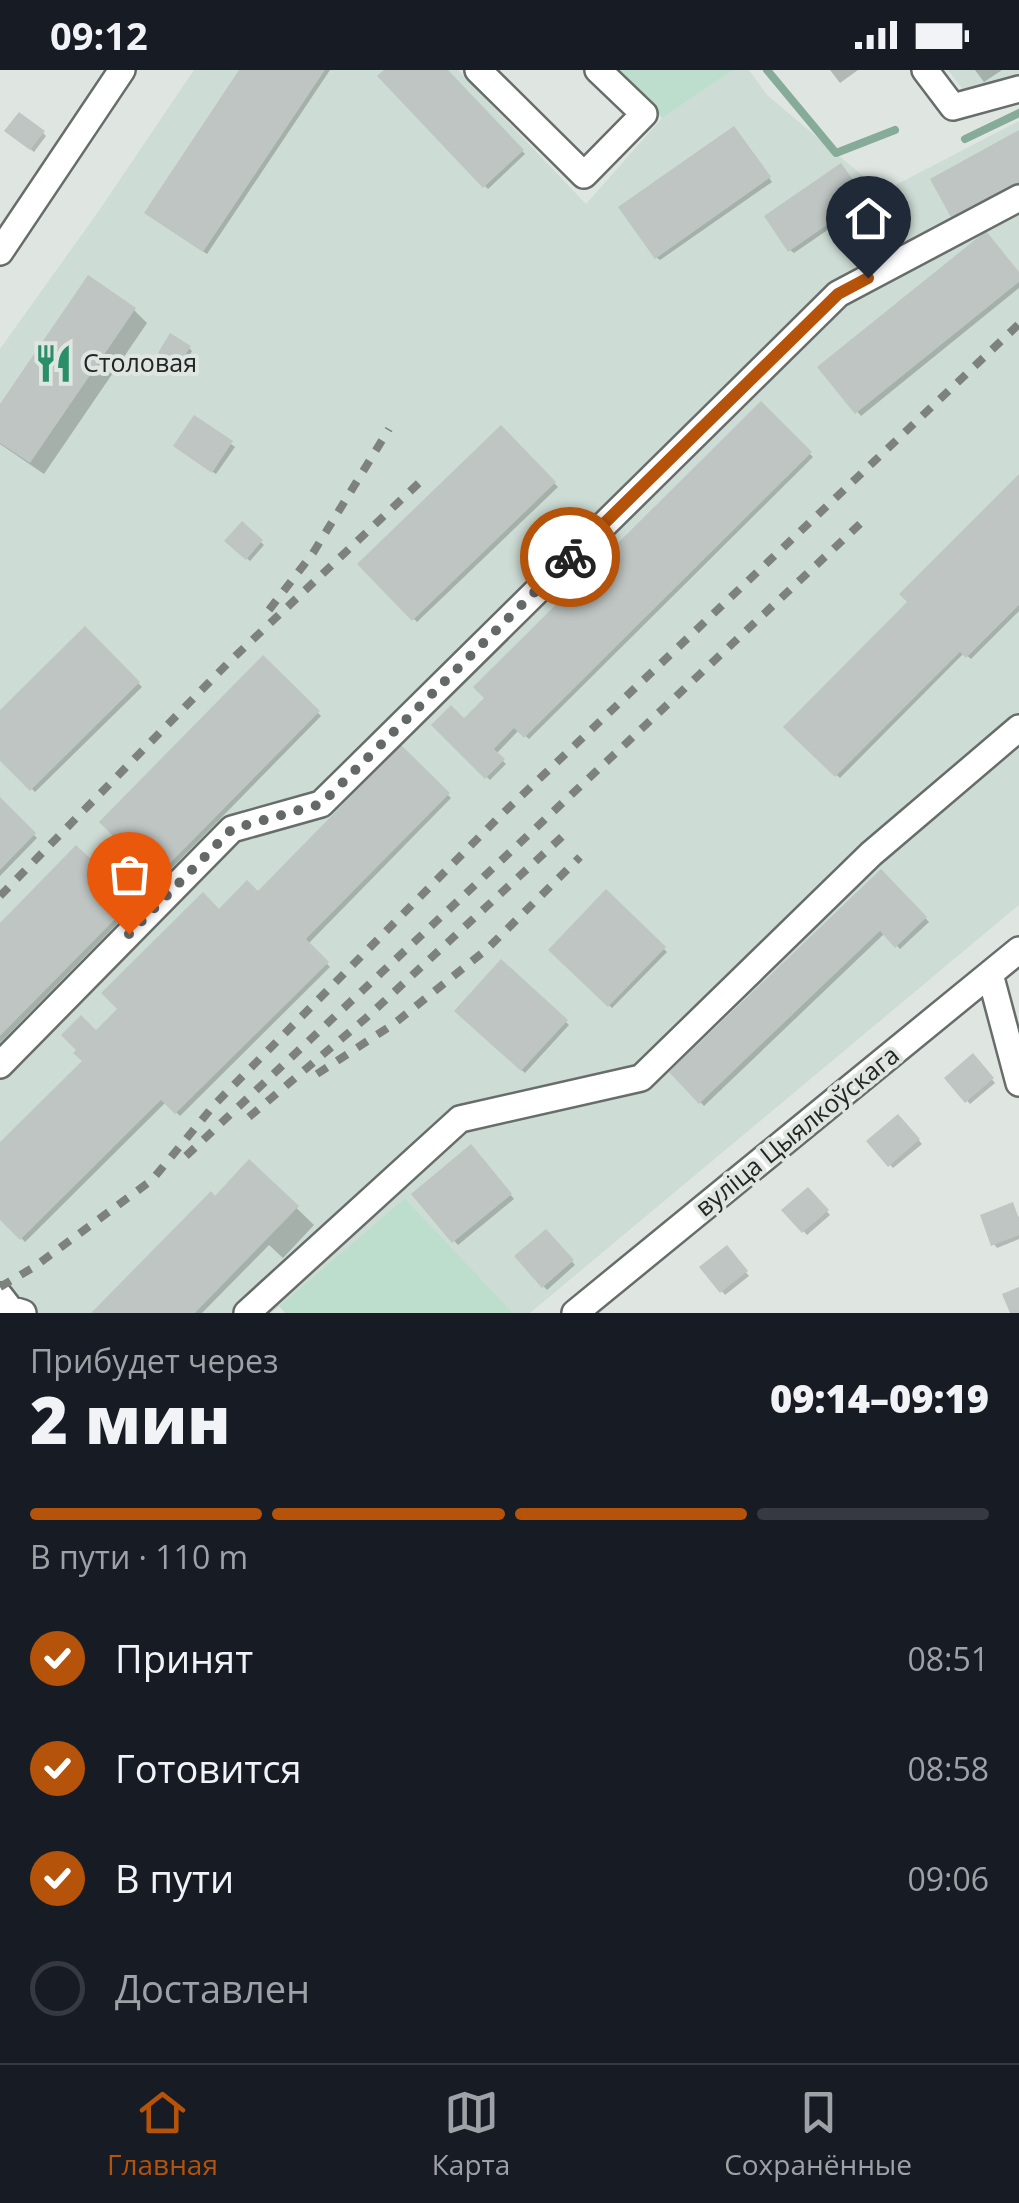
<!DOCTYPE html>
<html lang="ru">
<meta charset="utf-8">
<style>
:root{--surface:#171b24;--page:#242831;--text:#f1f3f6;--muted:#9ea1a6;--line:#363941;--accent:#b45309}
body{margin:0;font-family:"Open Sans",sans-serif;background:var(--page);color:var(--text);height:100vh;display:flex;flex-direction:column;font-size:38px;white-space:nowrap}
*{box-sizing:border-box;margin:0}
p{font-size:32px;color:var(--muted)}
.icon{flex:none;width:55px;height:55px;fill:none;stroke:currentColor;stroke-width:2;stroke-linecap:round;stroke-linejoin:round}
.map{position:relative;height:1243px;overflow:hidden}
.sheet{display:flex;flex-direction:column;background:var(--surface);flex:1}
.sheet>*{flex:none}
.pin{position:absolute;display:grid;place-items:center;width:85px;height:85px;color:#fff;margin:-102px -42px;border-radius:50% 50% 50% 0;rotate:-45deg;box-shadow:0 0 10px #0007}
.pin .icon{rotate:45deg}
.courier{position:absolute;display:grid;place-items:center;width:100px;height:100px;margin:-50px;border:8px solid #b45309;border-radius:50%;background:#fff;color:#222;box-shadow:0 2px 12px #0007}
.headline em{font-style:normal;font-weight:800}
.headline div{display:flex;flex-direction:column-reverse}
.headline{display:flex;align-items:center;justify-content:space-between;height:170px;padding:0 30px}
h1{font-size:65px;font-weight:800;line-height:75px}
.bar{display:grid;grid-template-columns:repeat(4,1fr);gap:15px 10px;align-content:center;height:120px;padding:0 30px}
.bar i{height:12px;border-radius:8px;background:var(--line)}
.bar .selected{background:var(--accent)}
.bar p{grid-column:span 4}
ol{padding:0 30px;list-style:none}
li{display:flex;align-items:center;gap:30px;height:110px}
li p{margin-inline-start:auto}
li .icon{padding:10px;border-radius:50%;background:var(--accent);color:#fff;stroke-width:4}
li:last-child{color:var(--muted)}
li i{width:55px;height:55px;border:5px solid var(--line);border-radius:50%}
.status{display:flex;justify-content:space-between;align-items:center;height:70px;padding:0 50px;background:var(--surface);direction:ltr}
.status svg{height:28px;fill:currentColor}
.tab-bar{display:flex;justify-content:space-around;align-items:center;height:140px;border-top:2px solid var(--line);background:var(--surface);font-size:28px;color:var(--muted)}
.tab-bar a{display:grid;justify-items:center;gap:5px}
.tab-bar .selected{color:var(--accent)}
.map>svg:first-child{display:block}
</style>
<div class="status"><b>09:12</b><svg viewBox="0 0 49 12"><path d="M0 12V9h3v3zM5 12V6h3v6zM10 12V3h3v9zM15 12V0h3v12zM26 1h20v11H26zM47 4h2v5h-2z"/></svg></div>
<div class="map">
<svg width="1019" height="1243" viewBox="0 0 1019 1243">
<rect width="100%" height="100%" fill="#dfe6e2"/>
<!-- built -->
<path fill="#cddcd4" d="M194,0H458L586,134L662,48L733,0H749L767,25L882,122L1019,51V835L530,1243H513L405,1128L271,1243H0V279L98,142Z
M948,0H1019V9L967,25Z"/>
<!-- green -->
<path fill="#bdddcd" d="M619,0H733L662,48Z
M405,1128L513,1243H285L279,1236Z"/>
<!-- shadow -->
<path fill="#0003" d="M242,0H330L207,184L150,146Z
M388,0H445L525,84L488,119L381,7Z
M830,0H858L840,13Z
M975,0H1002L984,12Z
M737,62L772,112L660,190L656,187Z
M43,63L46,66L34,82L11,64Z
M1019,63V117L957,151L933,110Z
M844,99L867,133L794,183L790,180Z
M1019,205V218L861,346L821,297Z
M134,240L147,253L44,404L0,374V339Z
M189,278L192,281L182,298L164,286Z
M761,335L813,387L529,669L519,660L496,684L506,694L490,710L434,655L464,652Z
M195,348L235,377L216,404L179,379Z
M501,358L558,417L417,552L360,494Z
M1019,408V541L971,589L964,583L840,708L787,657L910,532Z
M242,455L264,475L250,491L228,471Z
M85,560L142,617L35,722L0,687V644Z
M263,588L321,646L0,973V856L96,797L122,771Z
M401,679L451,728L308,874L330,897L180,1046L166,1032L25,1172L0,1146V1076L85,991L96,964L219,842L258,824Z
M0,731L37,768L0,806Z
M881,803L929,852L900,879L885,863L704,1036L672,1002Z
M606,823L667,882L612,938L551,880Z
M501,892L569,955L525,1003L457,941Z
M972,986L995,1013L970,1034L947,1008Z
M898,1047L922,1074L893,1098L869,1071Z
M471,1078L514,1129L458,1175L414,1124Z
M249,1092L314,1155L283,1188L269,1175L202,1243H95L211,1125L215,1129Z
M808,1120L830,1145L807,1165L785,1140Z
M1012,1135L1019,1148V1169L997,1178L994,1174Z
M546,1162L575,1195L547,1220L517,1186Z
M726,1178L749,1206L725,1225L703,1197Z"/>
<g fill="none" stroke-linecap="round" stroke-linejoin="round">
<!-- stream -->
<path stroke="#87ab99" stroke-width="8" d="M767,0L836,83L895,60
M965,69L1019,43"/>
</g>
<!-- building -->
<path fill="#bec5c2" d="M239,0H325L203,182L144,143Z
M384,0H448L524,80L483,118L377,6Z
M19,42L45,61L30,80L4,61Z
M734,56L771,107L655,189L618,137Z
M1019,60V112L952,149L930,109Z
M841,93L866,128L788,182L764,146Z
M986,161L1019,202V212L855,344L817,297Z
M88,205L136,238L30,393L0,373V334Z
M170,263L191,276L178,296L158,283Z
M761,331L812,382L524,668L514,658L494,679L505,689L485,709L431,655L451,635L464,648L484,628L473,617Z
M194,345L233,371L212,403L173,376Z
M501,355L556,412L412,551L357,494Z
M1019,404V535L966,588L960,582L835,707L783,657L907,532L899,524Z
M242,451L263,470L246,490L224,471Z
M85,556L140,612L30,721L0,691V640Z
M263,585L320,641L0,966V853L76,775L96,794L118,771L99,752Z
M401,675L450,723L306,869L329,892L175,1044L161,1030L20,1170L0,1150V1072L82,991L73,983L76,980L61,965L81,945L96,960L117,939L101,923L203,822L219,839L247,810L258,821Z
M0,727L36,763L0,800Z
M881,799L927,847L895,878L880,861L699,1034L669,1002Z
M606,819L666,877L608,937L548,880Z
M501,889L568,950L521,1001L454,941Z
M973,983L994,1008L965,1033L944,1008Z
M898,1044L920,1069L888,1097L866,1071Z
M471,1074L512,1124L452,1173L411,1124Z
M249,1089L299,1136L195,1243H91L211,1121L215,1126Z
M808,1117L829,1140L802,1163L781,1140Z
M1013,1132L1019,1149V1165L991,1176L980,1145Z
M546,1159L574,1190L542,1218L514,1186Z
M727,1175L748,1201L720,1223L699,1197Z
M1019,1217V1243H1010L1002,1224Z"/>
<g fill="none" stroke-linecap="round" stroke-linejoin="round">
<defs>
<path id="minor" d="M478,0L584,105L644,44L598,0
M925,0L953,37L1019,19
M0,182L122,0
M990,904L1019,1013
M0,995L232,759L321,734L838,224L1019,128
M0,1226L10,1239L23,1243
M247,1243L460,1049L641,1008L871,784L1019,658
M575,1243L1019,880"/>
</defs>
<!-- minor casing -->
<use href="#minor" stroke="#676d6a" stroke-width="30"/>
<!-- minor -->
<use href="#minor" stroke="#fff" stroke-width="25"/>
<!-- rail -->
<path stroke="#7d827f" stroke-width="8" stroke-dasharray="12 12" stroke-linecap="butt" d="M269,540L313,483L389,359
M0,826L229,592L421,411
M317,1004L395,953L487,879L580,787
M249,1047L366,948L565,764
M186,1086L861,453
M0,1217L34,1197L152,1110L215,1034L499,747L1019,254"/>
</g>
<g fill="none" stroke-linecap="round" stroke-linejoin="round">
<!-- done -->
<path stroke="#656966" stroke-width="10" stroke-dasharray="0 18" d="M129,864L232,759L321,734L570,487"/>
<!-- route -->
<path stroke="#b45309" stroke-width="12" d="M570,487L838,224L868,208"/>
</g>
<!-- icons -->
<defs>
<symbol id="restaurant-bare" viewBox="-9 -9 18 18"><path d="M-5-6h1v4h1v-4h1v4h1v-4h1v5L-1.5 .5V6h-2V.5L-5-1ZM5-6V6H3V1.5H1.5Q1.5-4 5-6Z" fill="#2a8e69" stroke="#dfe6e2" stroke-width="2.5" paint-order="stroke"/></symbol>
</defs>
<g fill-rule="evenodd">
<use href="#restaurant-bare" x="26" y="266" width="55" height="55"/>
</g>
<g text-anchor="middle" stroke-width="8" stroke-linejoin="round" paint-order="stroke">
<!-- poi labels -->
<g font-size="25" fill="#232624" stroke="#dfe6e2" text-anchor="start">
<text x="83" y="302">Столовая</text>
</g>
<!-- street labels -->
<g font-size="25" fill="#232624" stroke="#dfe6e2">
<text transform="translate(797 1061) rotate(-39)" y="9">вуліца Цыялкоўскага</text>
</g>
</g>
</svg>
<div class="pin" style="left:129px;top:864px;background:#ea580c"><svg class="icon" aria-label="bag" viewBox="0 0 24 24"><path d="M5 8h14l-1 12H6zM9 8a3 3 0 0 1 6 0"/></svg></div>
<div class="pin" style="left:868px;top:208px;background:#1f2937"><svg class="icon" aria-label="home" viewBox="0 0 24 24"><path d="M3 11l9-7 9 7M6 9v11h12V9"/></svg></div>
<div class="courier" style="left:570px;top:487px"><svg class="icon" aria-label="bike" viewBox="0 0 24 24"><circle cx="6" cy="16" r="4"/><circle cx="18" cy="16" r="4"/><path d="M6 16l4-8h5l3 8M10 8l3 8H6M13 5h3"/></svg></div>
</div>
<section class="sheet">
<div class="headline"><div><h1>2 мин</h1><p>Прибудет через</p></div><em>09:14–09:19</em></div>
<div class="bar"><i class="selected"></i><i class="selected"></i><i class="selected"></i><i></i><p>В пути · 110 m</p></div>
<ol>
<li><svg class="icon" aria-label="check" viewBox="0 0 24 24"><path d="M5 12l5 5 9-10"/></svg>Принят<p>08:51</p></li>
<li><svg class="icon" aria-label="check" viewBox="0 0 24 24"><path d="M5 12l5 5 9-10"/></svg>Готовится<p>08:58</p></li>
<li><svg class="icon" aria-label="check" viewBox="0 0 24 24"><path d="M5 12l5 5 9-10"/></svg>В пути<p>09:06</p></li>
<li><i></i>Доставлен</li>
</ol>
</section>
<nav class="tab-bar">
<a class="selected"><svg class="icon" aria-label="home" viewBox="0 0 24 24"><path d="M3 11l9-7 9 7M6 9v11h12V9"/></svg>Главная</a>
<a><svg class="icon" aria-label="map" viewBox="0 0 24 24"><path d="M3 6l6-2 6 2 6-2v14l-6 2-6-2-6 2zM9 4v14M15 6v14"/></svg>Карта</a>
<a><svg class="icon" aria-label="saved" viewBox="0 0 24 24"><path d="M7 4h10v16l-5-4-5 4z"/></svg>Сохранённые</a>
</nav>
